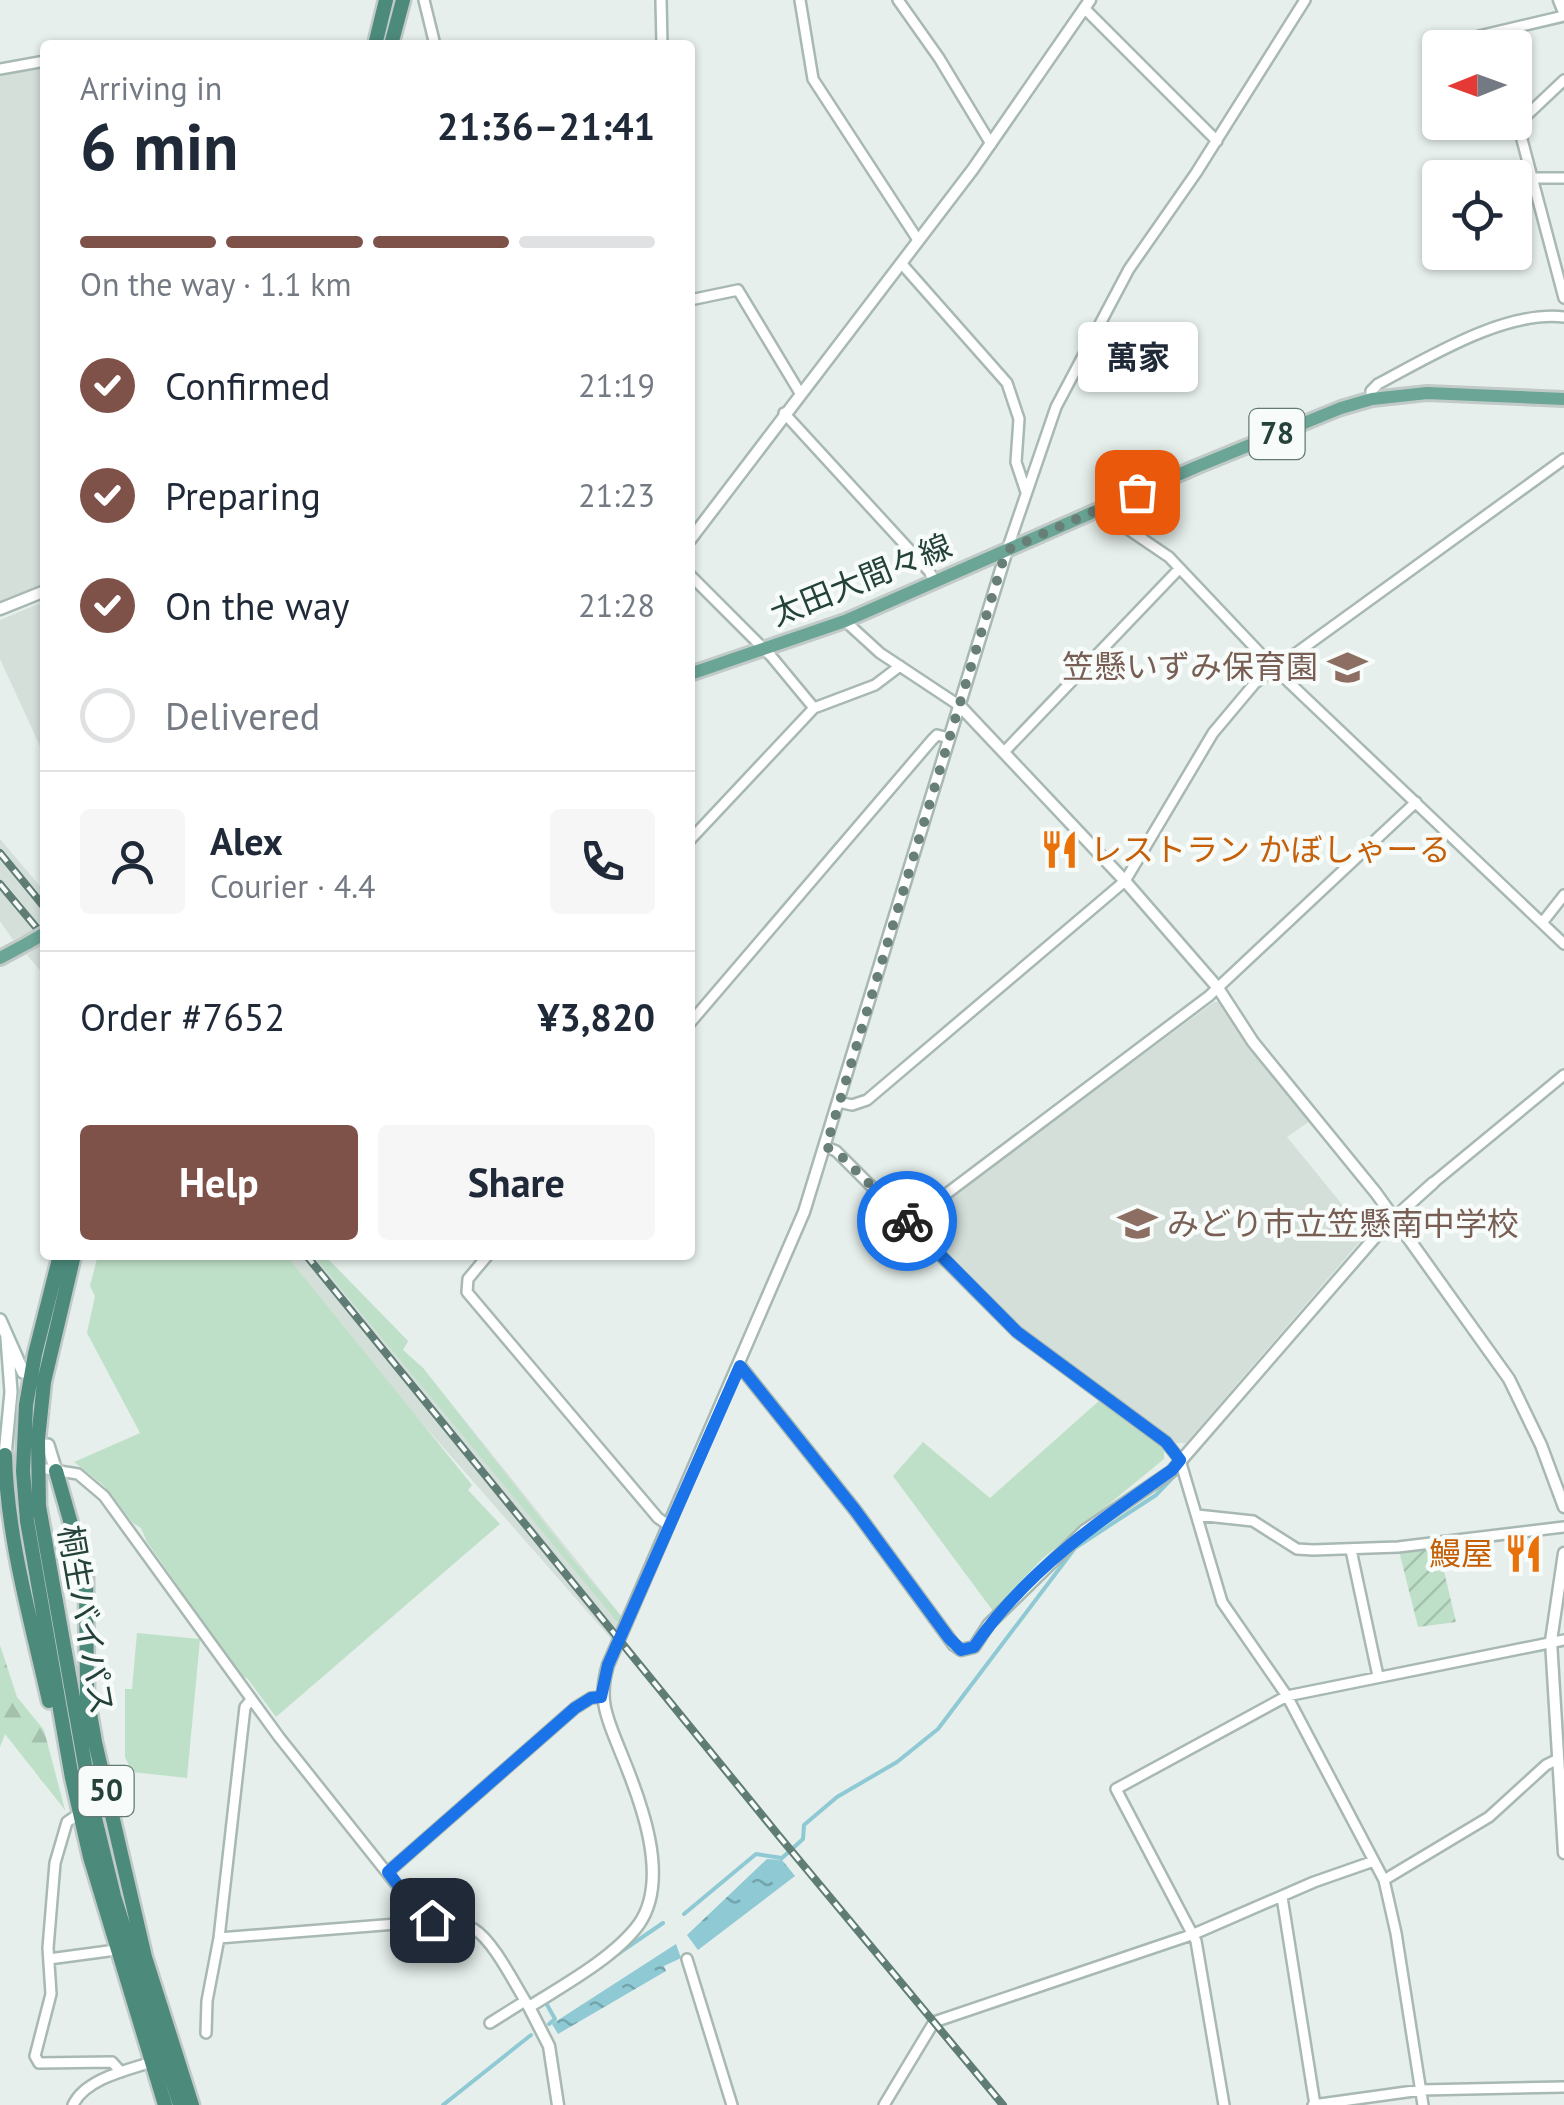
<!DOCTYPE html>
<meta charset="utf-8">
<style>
:root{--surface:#fff;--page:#f6f6f7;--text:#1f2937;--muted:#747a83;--line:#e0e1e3;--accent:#7f5249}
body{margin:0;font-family:"PT Sans","Noto Sans JP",sans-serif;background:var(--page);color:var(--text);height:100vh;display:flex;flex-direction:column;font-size:38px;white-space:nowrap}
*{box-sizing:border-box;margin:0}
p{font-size:32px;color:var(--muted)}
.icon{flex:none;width:55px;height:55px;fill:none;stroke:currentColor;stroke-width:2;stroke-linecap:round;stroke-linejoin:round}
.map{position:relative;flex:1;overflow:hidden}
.details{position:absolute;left:40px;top:40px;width:655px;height:1220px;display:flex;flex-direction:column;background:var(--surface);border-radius:10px;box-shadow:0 2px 8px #0004}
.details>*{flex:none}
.needle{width:65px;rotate:269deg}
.controls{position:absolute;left:1422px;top:30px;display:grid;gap:20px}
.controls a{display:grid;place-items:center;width:110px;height:110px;border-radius:10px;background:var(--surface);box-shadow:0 2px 8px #0004;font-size:50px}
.pin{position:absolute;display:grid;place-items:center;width:85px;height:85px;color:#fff;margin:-42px;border-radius:20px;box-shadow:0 5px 15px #0006}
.courier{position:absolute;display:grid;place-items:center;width:100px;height:100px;margin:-50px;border:8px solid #1a73e8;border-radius:50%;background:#fff;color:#222;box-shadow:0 2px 12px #0007}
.bubble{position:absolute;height:70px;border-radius:10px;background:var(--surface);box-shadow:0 2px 8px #0004;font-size:32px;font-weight:700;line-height:70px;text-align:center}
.summary em{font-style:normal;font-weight:700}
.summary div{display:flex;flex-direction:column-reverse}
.summary{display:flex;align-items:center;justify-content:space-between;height:170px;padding:0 40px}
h1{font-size:65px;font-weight:700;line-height:75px}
.bar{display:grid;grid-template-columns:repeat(4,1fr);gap:15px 10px;align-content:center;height:120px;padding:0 40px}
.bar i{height:12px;border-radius:8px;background:var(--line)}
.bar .selected{background:var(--accent)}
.bar p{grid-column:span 4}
.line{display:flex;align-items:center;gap:25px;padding:0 40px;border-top:2px solid var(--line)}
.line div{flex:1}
.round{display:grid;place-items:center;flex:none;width:105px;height:105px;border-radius:10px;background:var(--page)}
ol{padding:0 40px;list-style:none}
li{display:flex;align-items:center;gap:30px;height:110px}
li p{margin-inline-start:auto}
li .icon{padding:10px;border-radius:50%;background:var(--accent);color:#fff;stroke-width:4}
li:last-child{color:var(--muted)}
li i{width:55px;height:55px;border:5px solid var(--line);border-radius:50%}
.action{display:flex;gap:20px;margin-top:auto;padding:20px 40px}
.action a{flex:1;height:115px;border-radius:10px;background:var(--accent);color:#fff;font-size:40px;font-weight:700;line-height:115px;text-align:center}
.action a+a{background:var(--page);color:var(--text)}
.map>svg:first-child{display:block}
</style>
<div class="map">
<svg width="1564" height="2105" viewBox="0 0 1564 2105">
<defs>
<pattern id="forest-firs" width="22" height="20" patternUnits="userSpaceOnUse" patternTransform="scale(2.5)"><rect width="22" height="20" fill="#bfe0c8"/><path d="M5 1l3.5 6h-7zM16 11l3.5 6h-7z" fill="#a4c1ad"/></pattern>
<pattern id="garden-furrows" width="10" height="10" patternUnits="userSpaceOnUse" patternTransform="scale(2.5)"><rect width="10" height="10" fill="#bfe0c8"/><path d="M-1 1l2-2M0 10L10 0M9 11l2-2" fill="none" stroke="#a4c1ad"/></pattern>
<pattern id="water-ripples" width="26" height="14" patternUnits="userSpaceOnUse" patternTransform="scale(2.5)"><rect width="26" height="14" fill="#8ec9d4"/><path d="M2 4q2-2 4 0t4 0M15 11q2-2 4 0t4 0" fill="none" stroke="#74a5ad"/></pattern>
</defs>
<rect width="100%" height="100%" fill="#e6efeb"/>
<!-- built -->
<path fill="#d4dfda" d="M43,67L45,585L0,604V76Z
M45,601V757L0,659V620Z
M0,839L45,892V976L27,955L34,950L26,934L13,940L0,921Z
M1214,1002H1219L1249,1047L1310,1121L1287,1137L1345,1208L1362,1239L1186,1443H1176L1013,1322L920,1228L919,1221Z
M283,1255H324L408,1341L403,1350L423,1368L622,1617L613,1641L365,1358Z"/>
<!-- green -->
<path fill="#bfe0c8" d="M98,1255H286L472,1485L468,1490L500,1524L276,1717L247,1678L242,1677L147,1542L141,1528L133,1523L103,1485L74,1462L140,1433L87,1333L95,1296L90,1286Z
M313,1255H324L408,1341L403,1350L423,1368L573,1560L622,1617L619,1624Z
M1100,1400L1164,1449V1459L1042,1559L993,1611L893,1476L923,1442L990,1498Z
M137,1633L200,1639L187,1778L132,1772L125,1757V1689H132Z"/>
<!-- forest -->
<path fill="url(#forest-firs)" d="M0,1645L17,1697L44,1730L65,1810L5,1734L0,1747Z"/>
<!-- garden -->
<path fill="url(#garden-furrows)" d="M1438,1546L1456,1622L1418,1627L1398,1547Z"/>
<!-- water -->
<path fill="url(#water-ripples)" d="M767,1859L782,1860L795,1876L698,1950L687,1935Z
M676,1944L681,1958L664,1966L666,1971L558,2034L552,2024Z"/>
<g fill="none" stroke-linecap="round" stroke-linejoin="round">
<!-- stream -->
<path stroke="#8ec9d4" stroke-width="4" d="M684,1914L756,1854L782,1858L803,1839L804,1825L837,1797L897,1762L938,1729L1075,1548L1156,1495L1175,1475
M606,1962L663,1923
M549,2024L555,2019L546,2003L561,1993
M443,2105L531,2035"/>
<defs>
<path id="minor" d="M424,0L435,45
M661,0L662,45
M800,0L813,79L918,240
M898,0L939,58L991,144
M1084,8L1217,141
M1479,36L1564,16
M0,69L45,61
M1564,80L1526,116L1520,132L1564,298
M1532,178H1564
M901,263L1007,383L1019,419L1016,462L1026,492
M690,300L738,290L800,393
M1372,399L1371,391L1378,384C1429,357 1505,310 1564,317
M784,413L929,571L935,582
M1108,505L1119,523L1169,557L1274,668L1564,944
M1007,550L1056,407L1129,269L1196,173L1305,0
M690,575L771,656L814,708L690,840
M845,621L880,653L960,706
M814,708L875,685L900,666
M1004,752L1179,569
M1542,923L1564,895
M690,1023L932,740L937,735L949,738
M838,1102L852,1105L867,1100L1125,881L1213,733L1255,683L1564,459
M826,1147L836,1151L1017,1332L1166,1442L1180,1460L1222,1602L1287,1696L1384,1880L1396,1933L1423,2105
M1433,1183L1564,1075
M909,1222L1209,996L1416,802
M488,1255L468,1279L467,1292L658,1518L668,1525
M47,1469L78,1474L104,1496L279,1737L415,1908C431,1926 454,1918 474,1929C494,1941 516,1987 529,2007
M1197,1515L1253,1521L1297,1549L1313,1550L1398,1547L1564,1527
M1351,1550L1378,1676
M80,1813L67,1822L55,1863L48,1948L51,1994L35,2056L39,2063L112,2062L121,2072
M388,1872L575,1708L591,1698L601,1697
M1384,1880L1489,1817L1546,1765L1558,1759
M1282,1897L1315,2105
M219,1938L409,1923L424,1916
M49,1959L116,1950
M687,1959L732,2105
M490,2023L525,2001
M206,2033L207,2001L219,1938L245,1707L251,1700
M73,2105C85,2079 127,2070 152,2062
M884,2105L934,2022L1194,1934L1314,1882L1374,1861
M1224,2105L1196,1941L1116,1789L1287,1696L1564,1640
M1313,2105L1421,2090L1564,2087"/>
<path id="tertiary" d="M1559,0L1564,12
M690,540L973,169L1090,0
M0,609L45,591
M960,706L1125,881L1218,988L1253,1042L1376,1193L1509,1379L1541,1445L1564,1507
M740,1366L855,1510L954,1645L961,1650L974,1647L989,1624L1084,1531L1172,1471L1383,1228L1433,1183
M1564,1553L1551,1641L1564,1853
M558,2105L549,2046L529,2007C564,1985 615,1957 639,1924C671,1878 640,1799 621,1753C608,1720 597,1701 608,1665L804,1212L1007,550"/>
<path id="secondary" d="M0,1320L23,1372
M48,1445L56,1471
M5,1455L11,1392L7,1338"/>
<path id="primary" d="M690,674L845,621L1196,467L1341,408L1372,399L1427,393L1564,399
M0,958L28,943"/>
<path id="trunk" d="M375,45L386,0
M391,45L403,0
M60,1255L35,1354L26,1405L23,1471L27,1521L72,1778L90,1857L165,2105
M74,1255L44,1382L38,1439L39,1506L93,1810L114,1896L180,2105
M5,1455C7,1538 31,1620 49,1701
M56,1471L86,1577L87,1696L95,1742L145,1957L192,2105"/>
</defs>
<!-- minor casing -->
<use href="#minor" stroke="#a8b8b2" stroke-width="14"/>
<!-- tertiary casing -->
<use href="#tertiary" stroke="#a8b8b2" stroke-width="15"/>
<!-- secondary casing -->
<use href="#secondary" stroke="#a4bbb3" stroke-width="16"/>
<!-- primary casing -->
<use href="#primary" stroke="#c2cac8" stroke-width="18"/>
<!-- trunk casing -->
<use href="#trunk" stroke="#c2cac8" stroke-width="19"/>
<!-- minor -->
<use href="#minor" stroke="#fff" stroke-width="9"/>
<!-- tertiary -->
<use href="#tertiary" stroke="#fff" stroke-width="10"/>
<!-- secondary -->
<use href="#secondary" stroke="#fff" stroke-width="11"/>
<!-- primary -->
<use href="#primary" stroke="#6aa596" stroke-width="12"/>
<!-- trunk -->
<use href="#trunk" stroke="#4c8a7c" stroke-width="14"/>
<defs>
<path id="rail" d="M0,853L45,908
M0,884L45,938
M306,1255L779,1836L1003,2105"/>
</defs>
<!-- rail casing -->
<use href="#rail" stroke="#5f7d75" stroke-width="8"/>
<!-- rail -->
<use href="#rail" stroke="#f7fbf9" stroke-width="4" stroke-dasharray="11" stroke-linecap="butt"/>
<defs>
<path id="primary-bridge" d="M28,943L45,933"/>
</defs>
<!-- primary-bridge casing -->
<use href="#primary-bridge" stroke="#c2cac8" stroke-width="18" stroke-linecap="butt"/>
<!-- primary-bridge -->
<use href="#primary-bridge" stroke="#6aa596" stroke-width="12"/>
</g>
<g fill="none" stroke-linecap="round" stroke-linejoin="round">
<!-- done -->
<path stroke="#687f78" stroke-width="10" stroke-dasharray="0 18" d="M907,1221L836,1151L826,1147L1002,564L1007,550L1137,492"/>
<!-- route -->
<path stroke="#1a73e8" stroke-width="12" d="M432,1920L420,1914L388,1872L575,1708L591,1698L601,1697L608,1665L740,1366L855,1510L949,1638L961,1650L974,1647C1024,1573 1100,1520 1172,1470L1180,1460L1166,1442L1017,1332L907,1221"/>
</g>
<!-- icons -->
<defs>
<symbol id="school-bare" viewBox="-9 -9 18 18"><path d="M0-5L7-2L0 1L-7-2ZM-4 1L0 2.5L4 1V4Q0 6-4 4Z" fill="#8d6e63" stroke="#f7fbf9" stroke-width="2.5" paint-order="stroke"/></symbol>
<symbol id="restaurant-bare" viewBox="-9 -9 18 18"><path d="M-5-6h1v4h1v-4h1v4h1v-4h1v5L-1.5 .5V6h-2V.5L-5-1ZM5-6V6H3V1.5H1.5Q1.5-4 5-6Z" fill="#e8710a" stroke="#f7fbf9" stroke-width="2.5" paint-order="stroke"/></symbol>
</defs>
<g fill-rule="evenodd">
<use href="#school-bare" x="1320" y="640" width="55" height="55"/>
<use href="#restaurant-bare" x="1032" y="822" width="55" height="55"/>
<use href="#school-bare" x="1110" y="1196" width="55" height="55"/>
<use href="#restaurant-bare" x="1496" y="1526" width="55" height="55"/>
</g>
<g text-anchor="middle" stroke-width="9" stroke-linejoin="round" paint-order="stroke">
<!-- shield labels -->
<g fill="#f7fbf9" stroke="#637a73" stroke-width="2.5">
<rect x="1249.5" y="409" width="55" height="50" rx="8"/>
<rect x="78.5" y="1766" width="55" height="50" rx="8"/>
</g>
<g font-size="30" font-weight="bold" fill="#24423a">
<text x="1277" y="444">78</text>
<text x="106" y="1801">50</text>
</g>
<!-- street labels -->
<g font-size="32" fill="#24423a" stroke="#f7fbf9">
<text transform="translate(861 580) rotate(-22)" y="11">太田大間々線</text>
<text transform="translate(86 1620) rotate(80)" y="11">桐生バイパス</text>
</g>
<!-- education labels -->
<g font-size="32" fill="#785e54" stroke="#f7fbf9" text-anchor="end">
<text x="1318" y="678">笠懸いずみ保育園</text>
<text x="1167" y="1235" text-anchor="start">みどり市立笠懸南中学校</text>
</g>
<!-- food labels -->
<g font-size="32" fill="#c56008" stroke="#f7fbf9" text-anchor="start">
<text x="1090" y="861">レストラン かぼしゃーる</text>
<text x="1493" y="1565" text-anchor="end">鰻屋</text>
</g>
</g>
</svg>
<div class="controls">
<a><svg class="needle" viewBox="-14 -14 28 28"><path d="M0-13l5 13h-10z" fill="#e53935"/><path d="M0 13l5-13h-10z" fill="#747a83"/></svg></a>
<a><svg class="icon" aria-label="locate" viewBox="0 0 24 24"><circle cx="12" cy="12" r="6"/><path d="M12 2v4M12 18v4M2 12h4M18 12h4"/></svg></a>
</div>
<div class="pin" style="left:1137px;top:492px;background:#ea580c"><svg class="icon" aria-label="bag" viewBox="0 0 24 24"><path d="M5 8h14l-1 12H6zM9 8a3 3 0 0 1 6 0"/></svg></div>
<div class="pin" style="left:432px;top:1920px;background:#1f2937"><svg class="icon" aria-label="home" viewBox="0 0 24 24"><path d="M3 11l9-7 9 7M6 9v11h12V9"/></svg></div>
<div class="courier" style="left:907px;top:1221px"><svg class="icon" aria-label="bike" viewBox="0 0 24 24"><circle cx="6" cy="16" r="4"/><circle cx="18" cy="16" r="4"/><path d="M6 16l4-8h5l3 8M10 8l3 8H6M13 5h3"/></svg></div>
<div class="bubble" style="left:1078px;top:322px;width:120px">萬家</div>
<section class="details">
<div class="summary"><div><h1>6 min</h1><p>Arriving in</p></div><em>21:36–21:41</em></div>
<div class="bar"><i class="selected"></i><i class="selected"></i><i class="selected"></i><i></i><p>On the way · 1.1 km</p></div>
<ol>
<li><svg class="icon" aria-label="check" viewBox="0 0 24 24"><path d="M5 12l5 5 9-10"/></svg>Confirmed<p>21:19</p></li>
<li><svg class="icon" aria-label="check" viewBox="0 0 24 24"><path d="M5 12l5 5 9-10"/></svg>Preparing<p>21:23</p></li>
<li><svg class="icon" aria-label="check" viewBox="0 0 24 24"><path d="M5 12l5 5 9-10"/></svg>On the way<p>21:28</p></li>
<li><i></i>Delivered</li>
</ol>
<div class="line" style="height:180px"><a class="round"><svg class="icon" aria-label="person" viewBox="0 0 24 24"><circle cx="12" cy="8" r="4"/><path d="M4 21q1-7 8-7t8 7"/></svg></a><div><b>Alex</b><p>Courier · 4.4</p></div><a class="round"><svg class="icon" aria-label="phone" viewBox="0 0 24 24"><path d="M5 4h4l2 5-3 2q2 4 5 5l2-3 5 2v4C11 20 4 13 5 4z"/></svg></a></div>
<div class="line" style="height:130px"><div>Order #7652</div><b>¥3,820</b></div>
<div class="action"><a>Help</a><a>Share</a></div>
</section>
</div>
